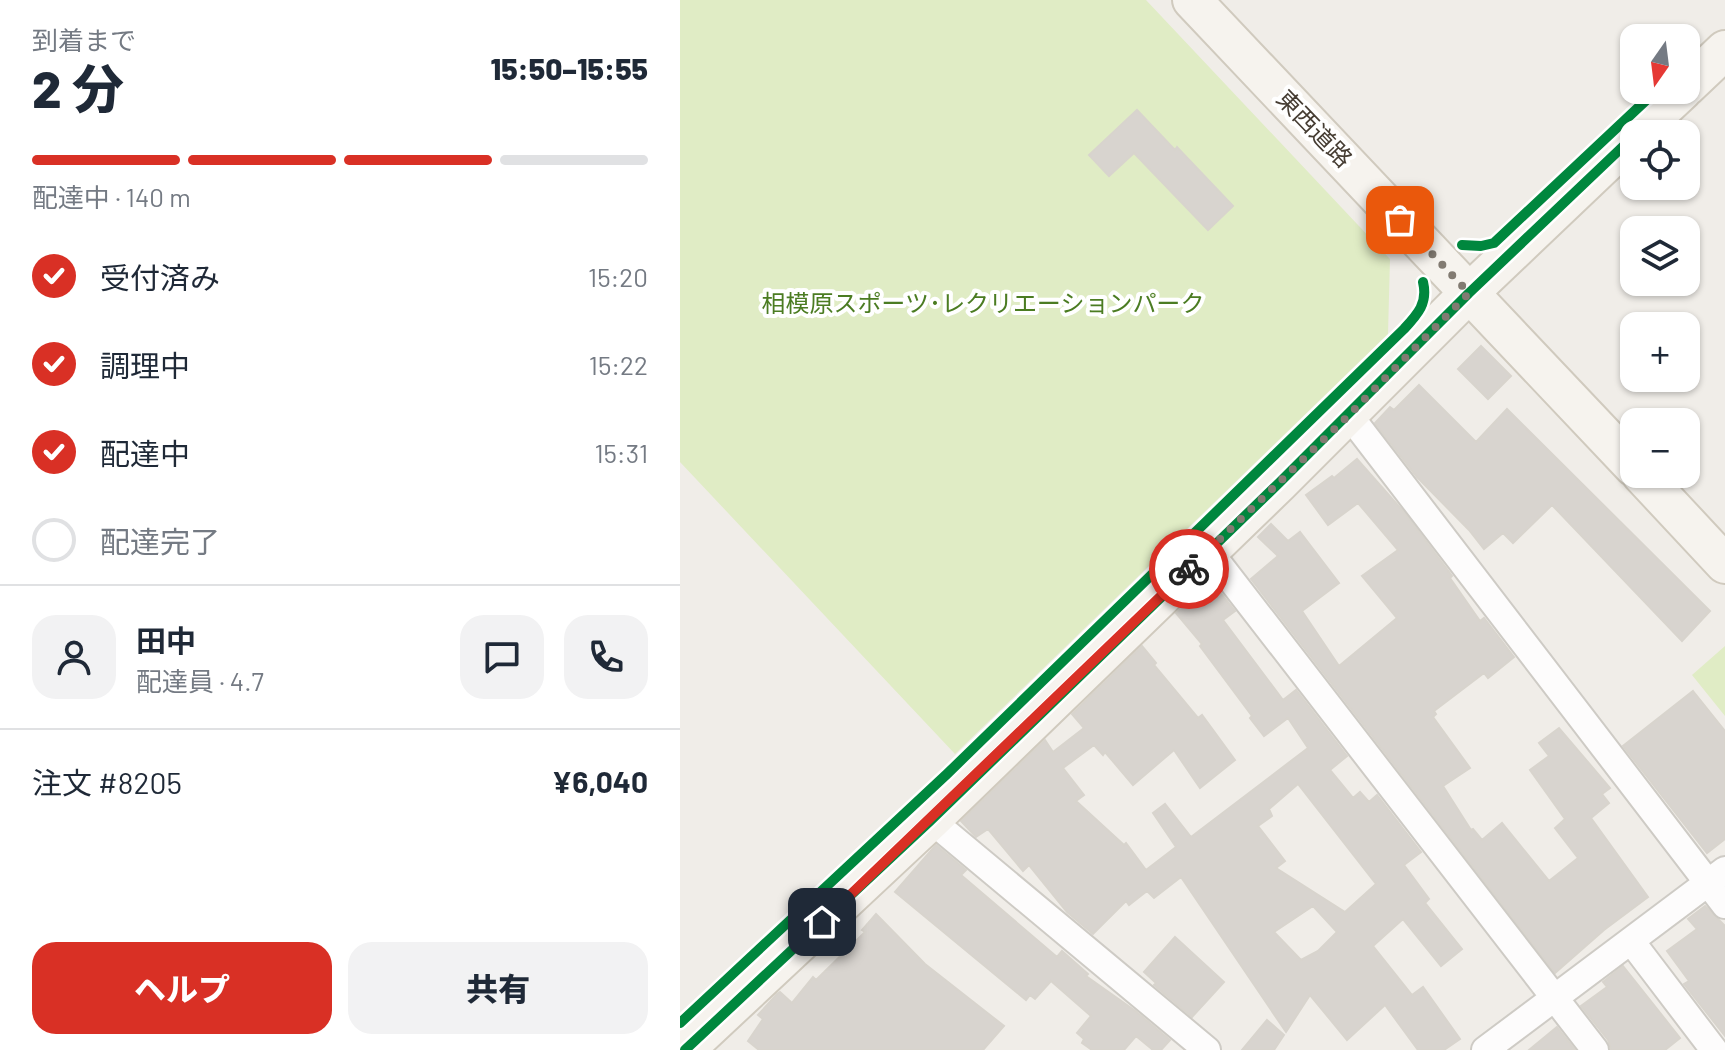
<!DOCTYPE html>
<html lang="ja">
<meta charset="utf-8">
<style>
:root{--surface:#fff;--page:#f2f2f3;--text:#1f2937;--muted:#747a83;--line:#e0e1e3;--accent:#d93025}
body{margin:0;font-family:Barlow,"Noto Sans JP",sans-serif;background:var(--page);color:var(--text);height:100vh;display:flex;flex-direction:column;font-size:30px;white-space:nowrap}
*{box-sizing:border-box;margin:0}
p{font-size:26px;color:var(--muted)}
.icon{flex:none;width:44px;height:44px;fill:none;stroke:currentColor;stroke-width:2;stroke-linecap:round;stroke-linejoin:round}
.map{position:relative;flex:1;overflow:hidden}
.drawer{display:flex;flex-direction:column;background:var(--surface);width:680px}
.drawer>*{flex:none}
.needle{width:52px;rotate:194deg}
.buttons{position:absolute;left:940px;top:24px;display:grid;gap:16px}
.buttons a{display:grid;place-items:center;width:80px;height:80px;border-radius:16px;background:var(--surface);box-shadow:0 2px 6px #0004;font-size:40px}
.pin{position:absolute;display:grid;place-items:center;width:68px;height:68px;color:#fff;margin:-34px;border-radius:16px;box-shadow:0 4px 12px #0006}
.courier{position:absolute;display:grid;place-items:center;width:80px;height:80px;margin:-40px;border:6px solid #d93025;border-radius:50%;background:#fff;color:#222;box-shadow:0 2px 10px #0007}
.headline em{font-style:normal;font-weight:800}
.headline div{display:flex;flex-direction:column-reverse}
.headline{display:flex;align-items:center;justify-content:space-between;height:136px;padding:0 32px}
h1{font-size:52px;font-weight:800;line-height:60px}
.bar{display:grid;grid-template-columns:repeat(4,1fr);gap:12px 8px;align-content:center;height:96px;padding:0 32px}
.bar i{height:10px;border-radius:6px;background:var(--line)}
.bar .current{background:var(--accent)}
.bar p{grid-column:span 4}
.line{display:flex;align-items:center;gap:20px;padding:0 32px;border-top:2px solid var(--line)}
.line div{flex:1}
.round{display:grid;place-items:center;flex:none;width:84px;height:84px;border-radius:24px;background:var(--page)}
ol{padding:0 32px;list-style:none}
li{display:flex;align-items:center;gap:24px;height:88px}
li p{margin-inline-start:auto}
li .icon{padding:8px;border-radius:50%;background:var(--accent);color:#fff;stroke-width:4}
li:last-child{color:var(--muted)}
li i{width:44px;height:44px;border:4px solid var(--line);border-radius:50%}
.primary-button{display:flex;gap:16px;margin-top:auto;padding:16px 32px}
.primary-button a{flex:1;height:92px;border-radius:24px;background:var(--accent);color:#fff;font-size:32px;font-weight:800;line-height:92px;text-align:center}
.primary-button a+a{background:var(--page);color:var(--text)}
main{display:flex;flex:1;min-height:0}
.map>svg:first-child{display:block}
</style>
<main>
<section class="drawer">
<div class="headline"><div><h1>2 分</h1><p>到着まで</p></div><em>15:50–15:55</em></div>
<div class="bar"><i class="current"></i><i class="current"></i><i class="current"></i><i></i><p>配達中 · 140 m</p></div>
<ol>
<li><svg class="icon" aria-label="check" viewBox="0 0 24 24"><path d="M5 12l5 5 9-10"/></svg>受付済み<p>15:20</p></li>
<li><svg class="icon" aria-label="check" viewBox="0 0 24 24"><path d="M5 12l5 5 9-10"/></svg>調理中<p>15:22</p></li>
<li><svg class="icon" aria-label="check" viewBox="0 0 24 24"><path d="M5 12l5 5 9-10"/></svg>配達中<p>15:31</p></li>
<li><i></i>配達完了</li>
</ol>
<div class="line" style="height:144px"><a class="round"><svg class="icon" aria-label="person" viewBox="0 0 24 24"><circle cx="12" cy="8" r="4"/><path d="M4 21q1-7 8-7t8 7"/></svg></a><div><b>田中</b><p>配達員 · 4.7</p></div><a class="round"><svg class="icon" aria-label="chat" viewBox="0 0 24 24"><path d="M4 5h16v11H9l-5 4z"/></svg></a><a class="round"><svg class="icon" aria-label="phone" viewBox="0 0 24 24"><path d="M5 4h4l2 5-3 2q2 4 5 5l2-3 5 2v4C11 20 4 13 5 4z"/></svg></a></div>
<div class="line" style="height:104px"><div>注文 #8205</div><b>¥6,040</b></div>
<div class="primary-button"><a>ヘルプ</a><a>共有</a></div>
</section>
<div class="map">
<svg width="1045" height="1050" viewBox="0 0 1045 1050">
<rect width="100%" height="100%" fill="#f0ede8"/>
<!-- green -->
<path fill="#e0ecc5" d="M0,0H466L710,259L708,334L275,754L0,462Z
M1045,646V716L1012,675Z"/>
<!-- building -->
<path fill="#d8d4cf" stroke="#d8d4cd" stroke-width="2" fill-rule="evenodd" d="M457,110L495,150L497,147L553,206L528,230L454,153L429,176L409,155Z
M801,346L831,376L808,399L778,369Z
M739,385L796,442L827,409L1030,611L1002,641L872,505L833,543L823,533L804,549L789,530L737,477L695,423L710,407L714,410Z
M677,459L723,511L772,576L770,578L800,621L804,618L834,657L808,678L804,673L754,711L756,714L753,717L790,768L763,786L791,830L793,829L802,840L822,823L869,881L898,858L875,828L885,819L850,770L869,756L859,743L879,728L930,788L922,794L929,803L911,818L968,897L924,930L875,973L571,579L598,556L578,537L591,524L608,541L620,532L659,583L622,611L659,666L717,618L682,576L718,550L678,503L648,525L626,495L652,476L654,478Z
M532,582L555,611L543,620L603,700L616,690L667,756L650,770L673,798L680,792L689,802L697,795L741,852L724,865L749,899L745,903L782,949L761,966L723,919L693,946L732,995L743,987L780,1039L764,1050H738L705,1005L667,1040L630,995L606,1032L501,877L474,898L467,891L449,905L446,901L413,934L387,912L349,865L343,871L308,829L296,837L281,821L365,740L373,752L404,728L392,714L462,646L476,663L474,665L518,718L522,715L555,760L520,788L494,750L453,785L425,752L423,755L414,745L383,768L404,795L396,801L444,845L446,843L466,870L496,847L473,813L485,804L511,837L628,748L608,718L584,736L570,718L572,716L520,646L522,644L496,613ZM618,784L696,884L665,912L596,868L605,861L578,826L592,816L589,809ZM633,906L657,932L638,951L621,960L594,932Z
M1013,691L1045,731V839L1027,853L943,746Z
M256,845L286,870L281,875L377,957L382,951L408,974L406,976L454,1010L490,1040L481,1050H473L456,1036L444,1050H412L402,1043L404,1039L397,1033L411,1016L371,981L355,999L350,995L346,1000L215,892Z
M1025,906L1045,926V1036L1004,984L1009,981L987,951L1017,929L1008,919Z
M196,914L245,964L324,1026L303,1050H79L68,1041L83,1019L78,1015L97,994L100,992L112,1003L133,977L136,980L185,932L182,930Z
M495,937L544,982L512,1017L474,985L476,983L464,972Z
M943,966L1000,1038L985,1050H931L928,1040L901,1006L927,987L923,982Z
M587,1020L604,1035L594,1050H562Z
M877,1027L895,1050H849Z"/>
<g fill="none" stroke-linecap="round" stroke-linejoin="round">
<defs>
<path id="street" d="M669,415L1045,905
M528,550L915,1050
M251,820L527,1050
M951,941L1034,1050
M805,1050L1045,870"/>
<path id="secondary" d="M512,0L954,467
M1006,87L1045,50
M956,134L1003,90
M961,474L1045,564
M5,1050L251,820L599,483L789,293L954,136"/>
</defs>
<!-- street casing -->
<use href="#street" stroke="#cecbc5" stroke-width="30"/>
<!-- secondary casing -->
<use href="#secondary" stroke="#d0cabe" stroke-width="42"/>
<!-- street -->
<use href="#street" stroke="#fdfcfc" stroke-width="26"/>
<!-- secondary -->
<use href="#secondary" stroke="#f6f3ee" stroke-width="38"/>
<defs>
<path id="cycleway" d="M782,245L801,246L814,243L977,90
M0,1023L267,774L724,329C738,314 748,303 743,282
M5,1050L251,820L599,483L789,293L954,136"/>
</defs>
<!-- cycleway casing -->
<use href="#cycleway" stroke="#fff" stroke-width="15"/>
<!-- cycleway -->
<use href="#cycleway" stroke="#00873e" stroke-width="10"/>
</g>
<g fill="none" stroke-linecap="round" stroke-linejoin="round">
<!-- done -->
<path stroke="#827b72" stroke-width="8" stroke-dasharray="0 14.4" d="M509,569L669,415L789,293L720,220"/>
<!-- route -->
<path stroke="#d93025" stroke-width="10" d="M142,922L509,569"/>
</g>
<g text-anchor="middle" stroke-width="8" stroke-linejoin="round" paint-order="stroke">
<!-- street labels -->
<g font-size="24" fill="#463d33" stroke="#fff">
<text transform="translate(634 129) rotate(46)" y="8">東西道路</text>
</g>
<!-- park labels -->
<g font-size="24" fill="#4b7c22" stroke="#fff">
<text x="303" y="312">相模原スポーツ･レクリエーションパーク</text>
</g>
</g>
</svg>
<div class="buttons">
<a><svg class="needle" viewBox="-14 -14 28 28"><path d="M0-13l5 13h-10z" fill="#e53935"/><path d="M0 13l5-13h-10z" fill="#747a83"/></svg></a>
<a><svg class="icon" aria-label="locate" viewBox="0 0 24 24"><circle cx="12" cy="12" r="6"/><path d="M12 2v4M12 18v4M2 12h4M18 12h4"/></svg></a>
<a><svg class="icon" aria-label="layers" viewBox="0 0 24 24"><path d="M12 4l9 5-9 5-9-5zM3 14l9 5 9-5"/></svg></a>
<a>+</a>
<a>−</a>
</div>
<div class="pin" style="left:720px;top:220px;background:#ea580c"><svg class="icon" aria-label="bag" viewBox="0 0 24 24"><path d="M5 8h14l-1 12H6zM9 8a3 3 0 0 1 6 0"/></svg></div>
<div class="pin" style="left:142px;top:922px;background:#1f2937"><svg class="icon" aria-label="home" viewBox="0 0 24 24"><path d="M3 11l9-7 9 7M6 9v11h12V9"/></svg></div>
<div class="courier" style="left:509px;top:569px"><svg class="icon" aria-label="bike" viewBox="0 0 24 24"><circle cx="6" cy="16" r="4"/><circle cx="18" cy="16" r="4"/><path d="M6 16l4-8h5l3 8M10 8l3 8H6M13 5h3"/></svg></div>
</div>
</main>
